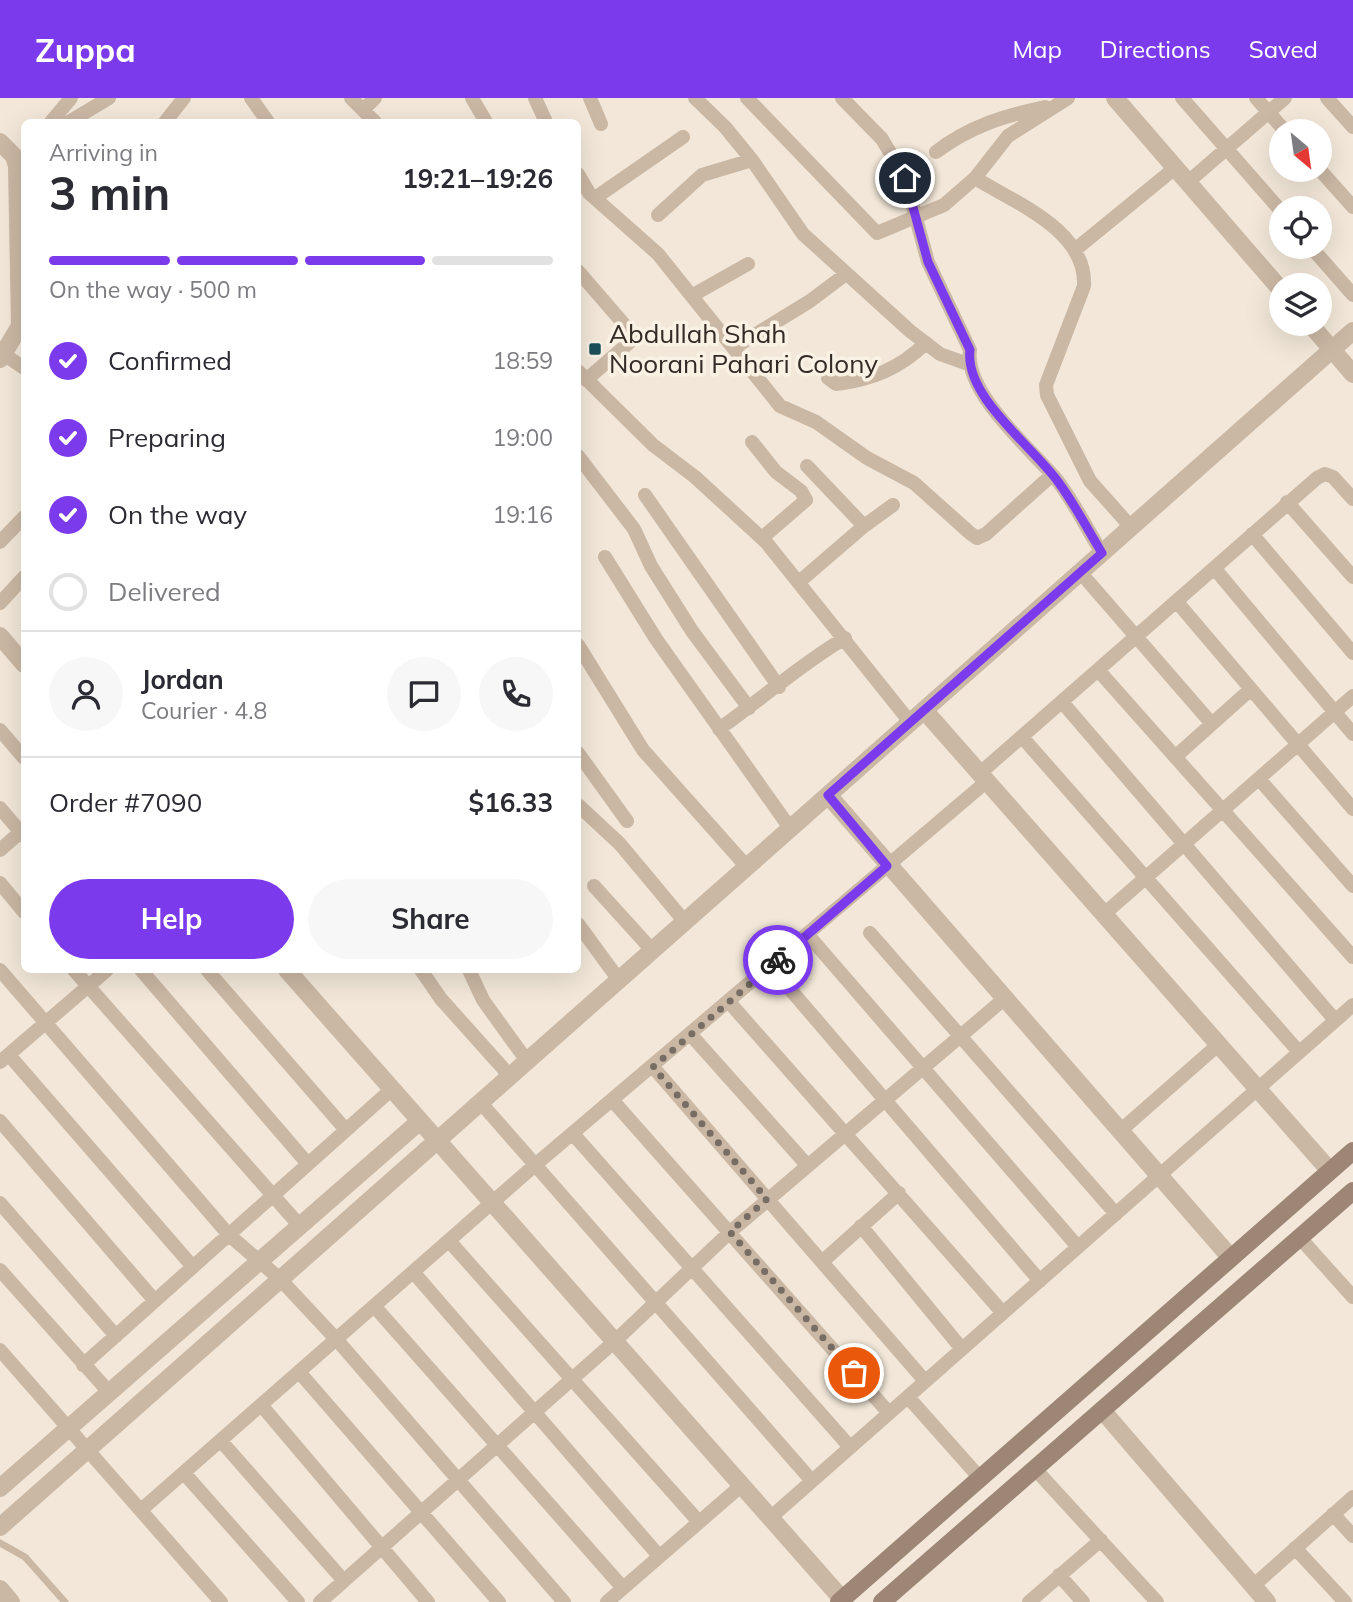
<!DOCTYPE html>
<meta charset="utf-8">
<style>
:root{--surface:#fff;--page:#f7f7f7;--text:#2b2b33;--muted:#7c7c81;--line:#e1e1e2;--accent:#7c3aed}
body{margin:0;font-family:Mulish,sans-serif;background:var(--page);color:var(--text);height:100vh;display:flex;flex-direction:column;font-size:26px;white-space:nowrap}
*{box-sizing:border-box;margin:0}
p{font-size:23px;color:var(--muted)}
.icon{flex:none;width:38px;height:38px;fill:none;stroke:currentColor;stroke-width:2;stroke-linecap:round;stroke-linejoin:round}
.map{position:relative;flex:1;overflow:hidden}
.details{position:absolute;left:21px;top:21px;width:560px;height:854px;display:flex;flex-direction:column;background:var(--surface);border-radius:10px;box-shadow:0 7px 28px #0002}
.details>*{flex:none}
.needle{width:46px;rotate:151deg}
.buttons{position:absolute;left:1269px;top:21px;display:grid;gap:14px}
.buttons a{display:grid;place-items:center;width:63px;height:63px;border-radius:50%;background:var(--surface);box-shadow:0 7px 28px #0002;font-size:35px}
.pin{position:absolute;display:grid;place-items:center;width:60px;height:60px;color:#fff;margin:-30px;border:4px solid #fff;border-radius:50%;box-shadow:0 2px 7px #0007}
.courier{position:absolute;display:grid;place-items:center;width:70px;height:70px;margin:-35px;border:5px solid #7c3aed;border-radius:50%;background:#fff;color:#222;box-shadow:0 2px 9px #0007}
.head em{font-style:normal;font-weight:700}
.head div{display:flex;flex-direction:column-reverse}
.head{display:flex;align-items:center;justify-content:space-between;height:119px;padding:0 28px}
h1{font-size:46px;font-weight:700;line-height:52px}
.bar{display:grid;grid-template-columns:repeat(4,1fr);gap:10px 7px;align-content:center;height:84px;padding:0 28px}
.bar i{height:9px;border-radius:5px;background:var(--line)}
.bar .selected{background:var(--accent)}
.bar p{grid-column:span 4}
.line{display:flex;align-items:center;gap:18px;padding:0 28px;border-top:2px solid var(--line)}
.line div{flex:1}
.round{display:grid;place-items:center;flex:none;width:74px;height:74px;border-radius:37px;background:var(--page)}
ol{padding:0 28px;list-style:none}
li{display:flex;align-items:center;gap:21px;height:77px}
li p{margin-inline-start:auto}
li .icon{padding:7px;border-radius:50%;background:var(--accent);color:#fff;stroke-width:4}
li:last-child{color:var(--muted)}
li i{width:38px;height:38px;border:4px solid var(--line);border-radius:50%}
.cta{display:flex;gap:14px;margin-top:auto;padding:14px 28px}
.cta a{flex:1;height:80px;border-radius:42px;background:var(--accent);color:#fff;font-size:28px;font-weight:700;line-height:80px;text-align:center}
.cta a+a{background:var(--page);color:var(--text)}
header{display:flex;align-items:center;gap:42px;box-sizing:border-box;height:98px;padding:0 35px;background:var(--accent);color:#fff}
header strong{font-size:33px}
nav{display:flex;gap:38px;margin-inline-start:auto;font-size:24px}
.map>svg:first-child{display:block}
</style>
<header>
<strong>Zuppa</strong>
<nav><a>Map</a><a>Directions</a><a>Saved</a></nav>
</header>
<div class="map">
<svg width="1353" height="1504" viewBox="0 0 1353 1504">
<rect width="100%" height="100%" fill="#f2e7d8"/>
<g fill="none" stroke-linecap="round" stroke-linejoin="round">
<!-- service -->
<path stroke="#cab7a4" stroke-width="7" d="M0,1445L25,1459L65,1504"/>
<!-- minor -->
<path stroke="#cab7a4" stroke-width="14" d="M251,0L268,24
M351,0L375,24
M472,0L486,24
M535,0L546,24
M590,0L601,26
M695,0L725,29L752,62L803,136L910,233L940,256L968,266
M747,0L877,135L944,107L975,80L1008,38L1068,0
M842,0L882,41L905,80L928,164L970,252C964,295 1030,350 1057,382C1074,404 1087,431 1102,455
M1182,0L1281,113
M1256,0L1285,33
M1327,0L1353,29
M363,12L375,0
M51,24L71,0
M69,24L109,0
M165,24L184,0
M936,54C970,28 1004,18 1045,9
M1320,72L1353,109
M578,76L589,95L658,156L780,308L816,324L867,360L914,385L970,435L977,440L986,436L1052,377
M975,80C1015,105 1087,132 1084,188L1046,287L1047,297L1090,383L1131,429
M1188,84L1285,0
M595,100L683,39
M658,117L702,77L752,62
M1311,149L1353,197
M1076,151L1175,70
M578,173L629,232L631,243L586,282
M693,197L748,166
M735,249L810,203L846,176
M5,257L24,270
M578,273L653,347L695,379L766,444L910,624
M828,280L836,286C872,282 900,270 926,245
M752,344L776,374L801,393L806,402L762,440
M578,358L634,431L651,468L692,533L749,610
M807,368L864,428
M645,397L779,589
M1287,404L1353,479
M1252,436L1353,555
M0,444L24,419
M605,459L656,541L790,730
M1215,471L1353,636
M1080,474L1212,626
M799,484L864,428L893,407
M1177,504L1353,711
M0,505L24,479
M578,547L643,652L747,769
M1098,572L1353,859
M1062,604L1335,922
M719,631C762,601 801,566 845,540
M0,632L24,660
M1022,639L1299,954
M578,655L627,723
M1175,659L1251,591
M979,676L1317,380L1325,376L1333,379L1353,401
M1259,681L1353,788
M578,707L620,746L685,824
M0,710L24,738
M0,752L24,731
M0,785L24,814
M594,788L652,852
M1103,817L1353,598
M578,826L619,882
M870,835L1116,1116
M808,837L1078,1149
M771,869L1040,1183
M0,872L229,1137L280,1181L337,1242L564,1504
M74,872L300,1128
M141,872L308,1066
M207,872L346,1032
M421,872L441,901L510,978
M469,872L483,902L527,963
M729,904L1003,1215
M691,937L807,1067
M9,957L193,1169
M0,964L107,872
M653,969L925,1283
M613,1003L889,1315
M480,1004L812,1383
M0,1023L155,1203
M1120,1033L1218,947
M574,1037L850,1349
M0,1105L116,1238
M861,1128L962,1251
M1300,1140L1353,1199
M450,1144L699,1424
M823,1163L899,1095
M0,1172L109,1294
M414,1175L659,1458
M375,1209L623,1490
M0,1252L221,1504
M83,1267L392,991
M300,1275L499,1504
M908,1299L980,1380
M262,1308L428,1504
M221,1343L344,1483
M1035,1371L1157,1504
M184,1375L298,1504
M141,1412L535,1067L986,684
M1333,1416L1353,1438
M770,1420L1353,907
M1295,1450L1345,1504
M1059,1477L1083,1504
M1253,1488L1353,1399
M320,1504L615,1243L730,1134L1004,901
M607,1504L742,1387
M1029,1504L1101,1442"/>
<!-- tertiary -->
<path stroke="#cab7a4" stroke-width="18" d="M1115,0L1281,192
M0,44L14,58L17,68L20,228L0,261
M1310,226L1353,276
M0,538L24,566
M924,612L1330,1073
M828,697L1231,1160
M287,872L842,1501
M1102,1312L1267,1504
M0,1390L420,1023
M0,1429L1353,233
M0,1491L11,1504"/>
<!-- secondary -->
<path stroke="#9d8676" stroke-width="18" d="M839,1504L1353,1053
M882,1504L1353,1093"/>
</g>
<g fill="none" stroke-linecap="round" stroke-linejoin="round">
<!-- done -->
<path stroke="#776d64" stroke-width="7" stroke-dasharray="0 12.6" d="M778,862L653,969L767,1101L730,1134L854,1275"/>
<!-- route -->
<path stroke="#7c3aed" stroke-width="9" d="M778,862L887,768L828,697L1102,455C1088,432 1075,407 1059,385C1034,349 964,299 970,252L928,164L905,80"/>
</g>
<!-- markers -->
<rect fill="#1b4f57" stroke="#f9f1e4" stroke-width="2.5" x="588" y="244" width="14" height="14" rx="3.5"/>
<g text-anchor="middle" stroke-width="7" stroke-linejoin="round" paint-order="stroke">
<!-- poi labels -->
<g font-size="26" fill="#352b26" stroke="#f9f1e4" text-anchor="start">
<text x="609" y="245">Abdullah Shah<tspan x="609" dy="30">Noorani Pahari Colony</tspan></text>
</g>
</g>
</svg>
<div class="buttons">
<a><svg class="needle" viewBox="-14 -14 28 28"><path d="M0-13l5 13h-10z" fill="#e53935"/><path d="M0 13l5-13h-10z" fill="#7c7c81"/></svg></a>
<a><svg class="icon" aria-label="locate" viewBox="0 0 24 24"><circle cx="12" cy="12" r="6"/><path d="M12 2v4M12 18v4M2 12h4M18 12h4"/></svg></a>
<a><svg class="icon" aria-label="layers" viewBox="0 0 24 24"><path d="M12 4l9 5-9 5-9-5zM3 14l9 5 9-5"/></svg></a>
</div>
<div class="pin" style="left:854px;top:1275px;background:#ea580c"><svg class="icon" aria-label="bag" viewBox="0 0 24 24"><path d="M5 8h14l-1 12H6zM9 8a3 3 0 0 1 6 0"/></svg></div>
<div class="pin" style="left:905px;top:80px;background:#1f2937"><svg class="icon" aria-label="home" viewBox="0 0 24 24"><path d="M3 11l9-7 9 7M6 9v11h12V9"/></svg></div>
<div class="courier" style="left:778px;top:862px"><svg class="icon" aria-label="bike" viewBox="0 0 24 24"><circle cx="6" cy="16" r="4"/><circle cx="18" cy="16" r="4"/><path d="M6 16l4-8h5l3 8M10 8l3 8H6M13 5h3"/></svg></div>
<section class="details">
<div class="head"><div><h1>3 min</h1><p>Arriving in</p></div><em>19:21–19:26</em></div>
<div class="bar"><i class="selected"></i><i class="selected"></i><i class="selected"></i><i></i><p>On the way · 500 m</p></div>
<ol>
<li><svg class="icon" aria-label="check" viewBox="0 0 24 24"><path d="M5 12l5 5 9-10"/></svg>Confirmed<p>18:59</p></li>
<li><svg class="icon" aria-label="check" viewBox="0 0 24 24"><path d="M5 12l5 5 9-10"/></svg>Preparing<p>19:00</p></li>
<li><svg class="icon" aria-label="check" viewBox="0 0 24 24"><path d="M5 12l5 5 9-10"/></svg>On the way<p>19:16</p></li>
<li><i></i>Delivered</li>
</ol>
<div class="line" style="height:126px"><a class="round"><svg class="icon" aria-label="person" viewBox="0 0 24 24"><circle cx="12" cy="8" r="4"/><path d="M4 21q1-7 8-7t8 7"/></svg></a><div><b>Jordan</b><p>Courier · 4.8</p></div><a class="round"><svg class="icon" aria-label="chat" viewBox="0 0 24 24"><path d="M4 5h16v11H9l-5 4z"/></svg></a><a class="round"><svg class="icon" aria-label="phone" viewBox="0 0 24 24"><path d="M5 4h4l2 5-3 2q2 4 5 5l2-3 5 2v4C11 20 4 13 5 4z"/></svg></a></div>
<div class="line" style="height:91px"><div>Order #7090</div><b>$16.33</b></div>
<div class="cta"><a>Help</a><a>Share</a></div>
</section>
</div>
